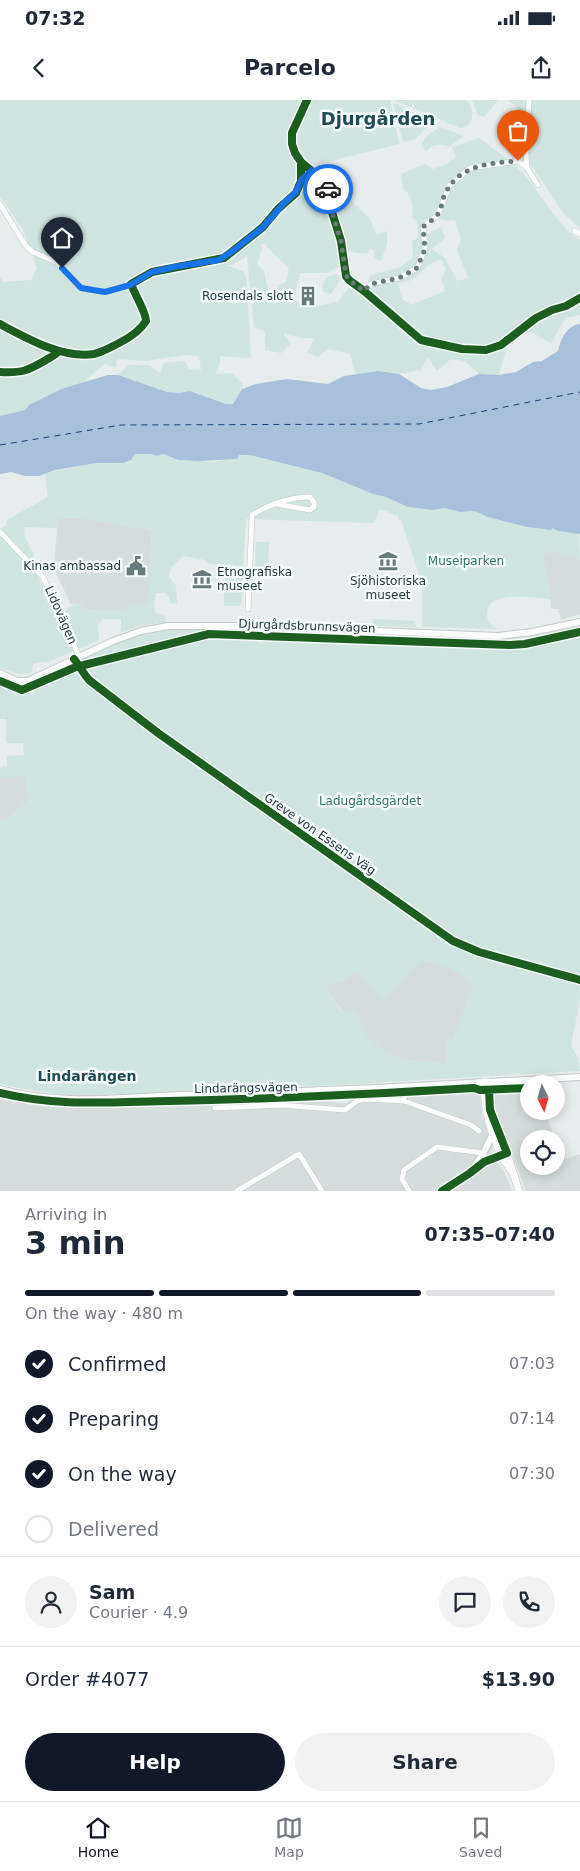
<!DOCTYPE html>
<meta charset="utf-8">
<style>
:root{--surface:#fff;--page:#f2f2f3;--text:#1f2937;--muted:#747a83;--line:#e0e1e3;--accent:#111827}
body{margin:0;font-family:"DejaVu Sans",sans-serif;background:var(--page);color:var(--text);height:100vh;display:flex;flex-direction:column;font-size:19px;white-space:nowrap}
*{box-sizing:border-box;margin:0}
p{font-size:16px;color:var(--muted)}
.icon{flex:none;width:28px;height:28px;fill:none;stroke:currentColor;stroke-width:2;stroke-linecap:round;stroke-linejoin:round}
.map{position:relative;height:1091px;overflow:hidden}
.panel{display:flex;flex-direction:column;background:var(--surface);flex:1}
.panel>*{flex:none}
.needle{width:32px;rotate:175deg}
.tools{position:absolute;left:520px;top:975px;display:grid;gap:10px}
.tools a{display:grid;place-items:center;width:45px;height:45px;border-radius:50%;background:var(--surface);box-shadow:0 2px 12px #0003;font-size:25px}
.pin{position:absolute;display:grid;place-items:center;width:42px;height:42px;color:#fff;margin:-51px -21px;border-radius:50% 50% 50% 0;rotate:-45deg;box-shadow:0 0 5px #0007}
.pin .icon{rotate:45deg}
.courier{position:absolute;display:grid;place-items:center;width:50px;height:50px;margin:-25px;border:4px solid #1a73e8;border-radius:50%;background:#fff;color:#222;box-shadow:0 1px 6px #0007}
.overview em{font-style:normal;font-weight:700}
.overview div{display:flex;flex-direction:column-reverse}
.overview{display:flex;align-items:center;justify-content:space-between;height:85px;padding:0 25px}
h1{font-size:32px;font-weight:700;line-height:38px}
.bar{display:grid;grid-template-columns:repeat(4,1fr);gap:8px 5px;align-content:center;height:60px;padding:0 25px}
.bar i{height:6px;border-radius:4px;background:var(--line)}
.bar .selected{background:var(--accent)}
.bar p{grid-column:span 4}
.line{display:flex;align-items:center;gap:12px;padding:0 25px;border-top:1px solid var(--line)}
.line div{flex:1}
.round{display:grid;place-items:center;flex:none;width:52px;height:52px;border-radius:26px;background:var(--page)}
ol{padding:0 25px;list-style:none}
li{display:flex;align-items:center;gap:15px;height:55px}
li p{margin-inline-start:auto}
li .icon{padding:5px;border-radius:50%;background:var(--accent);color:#fff;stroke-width:4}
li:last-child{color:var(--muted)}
li i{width:28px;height:28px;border:2px solid var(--line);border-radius:50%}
.primary-button{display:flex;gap:10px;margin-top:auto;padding:10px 25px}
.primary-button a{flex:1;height:58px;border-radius:30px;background:var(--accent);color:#fff;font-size:20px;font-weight:700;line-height:58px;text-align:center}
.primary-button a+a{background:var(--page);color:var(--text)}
.status{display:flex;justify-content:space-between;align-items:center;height:35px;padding:0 25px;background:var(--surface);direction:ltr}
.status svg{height:14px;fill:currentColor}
header{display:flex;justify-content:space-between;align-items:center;height:65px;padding:0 25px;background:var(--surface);font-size:22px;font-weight:700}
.tabs{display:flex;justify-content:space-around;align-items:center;height:70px;border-top:1px solid var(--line);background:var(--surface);font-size:14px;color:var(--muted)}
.tabs a{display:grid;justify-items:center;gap:2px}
.tabs .selected{color:var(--accent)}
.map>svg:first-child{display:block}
</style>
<div class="status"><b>07:32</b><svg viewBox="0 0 49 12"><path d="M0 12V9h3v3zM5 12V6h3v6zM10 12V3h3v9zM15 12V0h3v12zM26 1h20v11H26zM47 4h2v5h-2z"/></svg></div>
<header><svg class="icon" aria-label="back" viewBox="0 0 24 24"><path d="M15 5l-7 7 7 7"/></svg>Parcelo<svg class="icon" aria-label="share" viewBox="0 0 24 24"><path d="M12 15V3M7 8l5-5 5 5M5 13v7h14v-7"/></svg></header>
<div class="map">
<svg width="580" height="1091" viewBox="0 0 580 1091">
<rect width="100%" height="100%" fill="#e7ecec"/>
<!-- built -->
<path fill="#d5dddd" d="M58,417L82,418L152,430L149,505L122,512L86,510L79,504L71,505L54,468Z
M559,450L574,454L578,458L580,464V514L561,520L558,509H551L550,492L542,454Z
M0,677H26L30,700L8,718L0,721Z
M421,860L436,862L455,869L473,886L454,938L447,939L445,963L404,960L381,950L344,913L326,888L329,884L344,880L355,872Z
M474,989L479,993L483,1018L497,1063L503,1070L512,1091H0V995L51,1005L84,1006L279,999L347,1003L359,994Z
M529,990V1011H545L555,1039H529V1066H556V1043L562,1060L580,1054V1091H526L496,1013L493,994L499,991Z"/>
<!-- green -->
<path fill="#d0e5df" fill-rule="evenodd" d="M0,0H390L399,44L310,66V73L315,74L323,84L329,114L339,146L342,165L327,173H300L294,200L304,207L320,206L338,201L349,188L364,189L371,175L401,167L413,157L412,142L418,137L417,121L412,118C414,106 412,96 403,88L401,74L425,64L433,69L447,64L456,57L452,47L479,38C494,49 512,61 524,75C544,97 554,122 580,140V215L565,218L551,244L532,232L509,239L499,275L479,274L465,261L451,259L437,271L428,257L421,270L399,274L378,271L356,274L350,254L328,249L318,257L307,253L315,238H301L284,233V236L291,243L281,253L265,250V232L254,227L247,156L232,165H227L244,172L246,176L251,256L247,258L220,256V264L215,274L231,273L243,283L242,289L233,304H226L191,291L179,293L167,292L118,275L129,265H149L160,273L164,263L185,261L189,269L201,270L199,256L185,255L146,261L117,259L116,268L104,264L83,283L61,289L29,305L25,310L0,316V177L3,182L31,180L37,168L23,129L0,97ZM437,118L446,121L455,120L461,139L457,150L468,178L457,181L445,158L432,149L445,138L441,127L425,135L424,119ZM261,144H266L268,148L289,168L286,182L278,185V193L268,190L264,171L257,165L262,149ZM441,159L446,169L441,179L445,191L411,205L402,199L398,183L412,180L429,165Z
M394,0H466C475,8 475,27 460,28L414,8V2L410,7Z
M471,0H498L484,17L477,15L473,2Z
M508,0H580V128L562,112L534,69L511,48L512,40L520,30L509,20L518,8Z
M396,3L427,22L429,25L415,39L403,42L393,4Z
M440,27L462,35L463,37L449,47C440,43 432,44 426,52L421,44L428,35Z
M340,96H346L369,118L377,135L387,131V144L381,161L375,158L374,150L370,149L367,154L346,151L337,118L344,114V109L335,105Z
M338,174L341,178L331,194L324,192C319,180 328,175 338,174Z
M134,354H151L157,356L163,354L200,361L213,362L226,359L234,360L239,354L250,355L322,373L373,394L386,397L408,407L433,410L444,408L460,412L474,411L488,417L527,427L550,430L551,428L560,431L579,433L580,464L578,458L574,454L562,457L559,450L542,454L550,492V499C533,498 486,489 487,515C487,522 492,527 499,529L422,527V483L401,420H399L398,416L380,409L374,423L246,419L243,466L209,464L205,460L183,456L171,468L169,477L176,486L177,504L170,503L169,497L165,493H156L154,505L155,512L165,516L166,522L139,526L121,532V519H103L98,524L99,540L48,562L34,563L31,573L18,574L0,567V429L6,426L7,420L48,397L45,373L97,363H123ZM58,417L82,418L152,430L148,505H131L127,510L122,512L86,510L79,504C68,506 66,512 56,516L39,478L38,464L24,435L25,427L57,428Z
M256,442H269L268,468L255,467Z
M237,474L243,476L241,506H224V475Z
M373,519L415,521L416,527L373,526L372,524Z
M580,527V898L571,946L578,958L580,971L353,984L71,996L18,988L0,984V721L8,718L30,700L26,677H0V667L7,666V656L24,655L23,643H6V619H0V577L33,595L37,588L44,583V577C86,556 126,532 174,529C191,528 207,530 224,532L497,539L522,538ZM421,860C447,864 454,869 473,886L454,938H447L445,963L404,960L381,950L360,928L361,920L353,910L343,913L326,888C331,882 338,883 344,880C350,877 352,872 359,872L383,900Z"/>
<!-- water -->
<path fill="#a8c0da" d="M580,224V434L559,431L552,428L551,430L527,427L488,417L474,411L460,412L444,408L433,410L408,407L386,397L373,394L322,373L250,355H239L237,359L200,361L179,360L163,354L157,356L151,354H135L131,360L123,363H97L55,370L39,376H25L11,372L0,374V316L25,310L29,305L61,289L108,275H118L167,292L179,293L190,291L226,304H233L242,289L256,284L287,279L328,284L344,276L378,271L399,274L421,288L431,290L447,287L479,274L499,275L516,272L533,262L542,261L558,251C561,239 566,226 580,224Z"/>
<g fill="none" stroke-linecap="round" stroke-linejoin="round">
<!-- ferry -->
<path stroke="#1d487d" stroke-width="1" stroke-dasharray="6 5" stroke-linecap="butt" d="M0,345L121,325L419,324L580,292"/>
<defs>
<path id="minor" d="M307,0L292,33V44L295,53L301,62L326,83L331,109L341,141L346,176L349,180L364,191L421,240L462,249L486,250L501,245L536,218L552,210L566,206L580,198
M529,0L526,56L527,68L538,85
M301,79L312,70
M0,104L26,146L33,152L56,162L81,188L105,192L130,185L152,172L224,158L263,127L278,109L296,93L301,81V62
M575,131L580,134
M364,191L371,184L399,178L417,168L425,149L423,127L438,115L449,86L470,68L518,61L527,68
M0,432L43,477L79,556
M248,509L252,415C270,404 289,397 310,397L314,402V407L310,410L276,404
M404,1001L471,1025L479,1031
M215,1008L281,1005L345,1010L357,1001L364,999L404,1001V987
M237,1091L299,1054L322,1091
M409,1091L402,1079L404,1070L437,1047L483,1053"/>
<path id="tertiary" d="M0,573L17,581H28L113,541L141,531L168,526H252L498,536L532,532L580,522
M488,982L580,977
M0,989C58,1006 121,997 181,995C281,992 382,989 483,982
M472,1070L484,1052L493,1033
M442,1091L470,1073L484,1062L501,1055"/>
<path id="secondary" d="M512,1072C493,1047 485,1013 483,982H488L490,1010L509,1060L519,1091"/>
</defs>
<!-- minor casing -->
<use href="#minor" stroke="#c4c9c9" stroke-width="6"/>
<!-- tertiary casing -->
<use href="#tertiary" stroke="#c4c9c9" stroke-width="8"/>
<!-- secondary casing -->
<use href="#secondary" stroke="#c2c9ca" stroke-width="8"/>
<!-- minor -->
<use href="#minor" stroke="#fbfcfc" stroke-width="5"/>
<!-- tertiary -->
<use href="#tertiary" stroke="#fbfcfc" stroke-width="6"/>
<!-- secondary -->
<use href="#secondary" stroke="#fbfcfc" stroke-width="7"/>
<!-- tram -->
<path stroke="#c8cccc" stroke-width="1" d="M442,986L466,985"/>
<defs>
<path id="cycleway" d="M307,0L292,33V44L295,53L301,62L326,83L331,109L341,141L346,176L349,180L364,191L421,240L462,249L486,250L501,245L536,218L552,210L566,206L580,198
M0,224C26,238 63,259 94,254C103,252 111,247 119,243C129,238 140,231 146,221C146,212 135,195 131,184L152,172L224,158L263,127L278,109L296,93L301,81V62
M0,272C23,273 27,271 46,260C51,257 55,255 59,251
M74,559C79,565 83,573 89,580L158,633L453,841L479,852L580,880
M0,581L22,590L76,567L209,534L510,545L525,544L580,532
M0,993C56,1007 113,1002 170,1001C272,999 372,994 474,988L480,990L529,988
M442,1091L470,1073L484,1062L507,1053L490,1010L489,990"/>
</defs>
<!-- cycleway casing -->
<use href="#cycleway" stroke="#f6fafa" stroke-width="11"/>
<!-- cycleway -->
<use href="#cycleway" stroke="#1b5e20" stroke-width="8"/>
</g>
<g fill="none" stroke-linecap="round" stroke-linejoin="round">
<!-- done -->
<path stroke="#687a7c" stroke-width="5" stroke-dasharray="0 9" d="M328,89L331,109L341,141L346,175L349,180L364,191L371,184L399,178L417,168L425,149L423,127C427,123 435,119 438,114C442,108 442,99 446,92C460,65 490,63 518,61"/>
<!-- route -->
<path stroke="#1a73e8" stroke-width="6" d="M62,168L81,188L105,192L130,185L152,172L179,166L219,160L234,150L263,127L285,102L296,92L302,79L312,70L326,83L328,89"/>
</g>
<!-- icons -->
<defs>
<symbol id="building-bare" viewBox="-9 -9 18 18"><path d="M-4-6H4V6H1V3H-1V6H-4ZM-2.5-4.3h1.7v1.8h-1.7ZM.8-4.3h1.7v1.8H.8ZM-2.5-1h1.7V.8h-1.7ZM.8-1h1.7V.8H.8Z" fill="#687a7c" stroke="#f6fafa" stroke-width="2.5" paint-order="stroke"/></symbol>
<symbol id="museum-bare" viewBox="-9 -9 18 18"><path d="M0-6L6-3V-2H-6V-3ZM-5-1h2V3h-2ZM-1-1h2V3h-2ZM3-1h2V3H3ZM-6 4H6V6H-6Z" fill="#687a7c" stroke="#f6fafa" stroke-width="2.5" paint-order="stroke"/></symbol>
<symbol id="civic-bare" viewBox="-9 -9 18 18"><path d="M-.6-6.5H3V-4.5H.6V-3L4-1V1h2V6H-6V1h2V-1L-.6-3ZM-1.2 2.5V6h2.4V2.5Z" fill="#687a7c" stroke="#f6fafa" stroke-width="2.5" paint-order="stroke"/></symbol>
</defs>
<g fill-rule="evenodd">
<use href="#building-bare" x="294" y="182" width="28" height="28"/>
<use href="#museum-bare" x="374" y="447" width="28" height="28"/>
<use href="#civic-bare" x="122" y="452" width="28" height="28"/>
<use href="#museum-bare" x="188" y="465" width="28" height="28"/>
</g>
<g text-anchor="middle" stroke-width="5" stroke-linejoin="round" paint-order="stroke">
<!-- poi labels -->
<g font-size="12" fill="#233d40" stroke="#f6fafa" text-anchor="end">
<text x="293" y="200">Rosendals slott</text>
<text x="121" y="470">Kinas ambassad</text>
<text x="217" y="476" text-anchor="start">Etnografiska<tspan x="217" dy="14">museet</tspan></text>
<text x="388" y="485" text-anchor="middle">Sjöhistoriska<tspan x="388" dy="14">museet</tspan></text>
</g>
<!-- park labels -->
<g font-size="12" fill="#2d7867" stroke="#f6fafa">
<text x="466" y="465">Museiparken</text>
<text x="370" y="705">Ladugårdsgärdet</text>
</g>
<!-- street labels -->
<g font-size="12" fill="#233d40" stroke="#f6fafa">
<text transform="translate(61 515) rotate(66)" y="4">Lidovägen</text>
<text transform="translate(307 526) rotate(2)" y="4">Djurgårdsbrunnsvägen</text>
<text transform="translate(320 734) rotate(35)" y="4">Greve von Essens Väg</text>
<text transform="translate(246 988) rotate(-1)" y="4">Lindarängsvägen</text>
</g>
<!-- neighbourhood labels -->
<g font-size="14" font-weight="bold" fill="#1f4b53" stroke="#f6fafa">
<text x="87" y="981">Lindarängen</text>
</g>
<!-- district labels -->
<g font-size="18" font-weight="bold" fill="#1f4b53" stroke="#f6fafa">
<text x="378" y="25">Djurgården</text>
</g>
</g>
</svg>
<div class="tools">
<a><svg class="needle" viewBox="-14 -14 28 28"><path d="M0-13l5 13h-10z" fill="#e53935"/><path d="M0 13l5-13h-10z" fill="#747a83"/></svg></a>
<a><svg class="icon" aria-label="locate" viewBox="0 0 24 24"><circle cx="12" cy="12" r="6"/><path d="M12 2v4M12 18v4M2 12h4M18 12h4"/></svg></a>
</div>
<div class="pin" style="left:518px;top:61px;background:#ea580c"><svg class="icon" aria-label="bag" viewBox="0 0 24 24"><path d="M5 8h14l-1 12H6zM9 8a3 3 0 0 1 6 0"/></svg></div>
<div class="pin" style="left:62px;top:168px;background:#1f2937"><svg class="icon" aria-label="home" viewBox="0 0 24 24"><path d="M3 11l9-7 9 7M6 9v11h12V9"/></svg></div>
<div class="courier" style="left:328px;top:89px"><svg class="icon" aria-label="car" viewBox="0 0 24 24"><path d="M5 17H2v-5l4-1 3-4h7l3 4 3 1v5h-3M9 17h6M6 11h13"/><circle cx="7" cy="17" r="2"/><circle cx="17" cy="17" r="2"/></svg></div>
</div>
<section class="panel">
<div class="overview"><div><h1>3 min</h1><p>Arriving in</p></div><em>07:35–07:40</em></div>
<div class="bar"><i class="selected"></i><i class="selected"></i><i class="selected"></i><i></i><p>On the way · 480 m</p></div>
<ol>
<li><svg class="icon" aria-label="check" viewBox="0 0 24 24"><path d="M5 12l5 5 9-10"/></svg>Confirmed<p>07:03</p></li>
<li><svg class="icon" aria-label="check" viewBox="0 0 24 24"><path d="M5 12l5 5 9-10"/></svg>Preparing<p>07:14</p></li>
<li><svg class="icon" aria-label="check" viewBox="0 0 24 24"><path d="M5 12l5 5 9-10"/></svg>On the way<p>07:30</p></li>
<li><i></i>Delivered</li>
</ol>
<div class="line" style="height:90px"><a class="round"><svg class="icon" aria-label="person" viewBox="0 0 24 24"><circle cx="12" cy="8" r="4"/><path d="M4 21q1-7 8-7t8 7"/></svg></a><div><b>Sam</b><p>Courier · 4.9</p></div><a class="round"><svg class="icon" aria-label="chat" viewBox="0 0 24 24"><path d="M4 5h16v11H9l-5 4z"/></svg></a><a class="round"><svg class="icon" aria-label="phone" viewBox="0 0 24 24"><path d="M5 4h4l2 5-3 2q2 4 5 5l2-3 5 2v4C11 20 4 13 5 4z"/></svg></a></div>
<div class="line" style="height:65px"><div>Order #4077</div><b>$13.90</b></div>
<div class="primary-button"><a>Help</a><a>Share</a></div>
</section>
<nav class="tabs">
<a class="selected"><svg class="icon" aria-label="home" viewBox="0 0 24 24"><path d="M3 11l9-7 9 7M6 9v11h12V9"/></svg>Home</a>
<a><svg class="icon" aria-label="map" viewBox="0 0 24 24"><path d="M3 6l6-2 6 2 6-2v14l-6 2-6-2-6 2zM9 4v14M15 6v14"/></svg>Map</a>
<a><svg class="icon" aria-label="saved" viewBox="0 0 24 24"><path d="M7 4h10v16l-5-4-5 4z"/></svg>Saved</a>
</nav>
